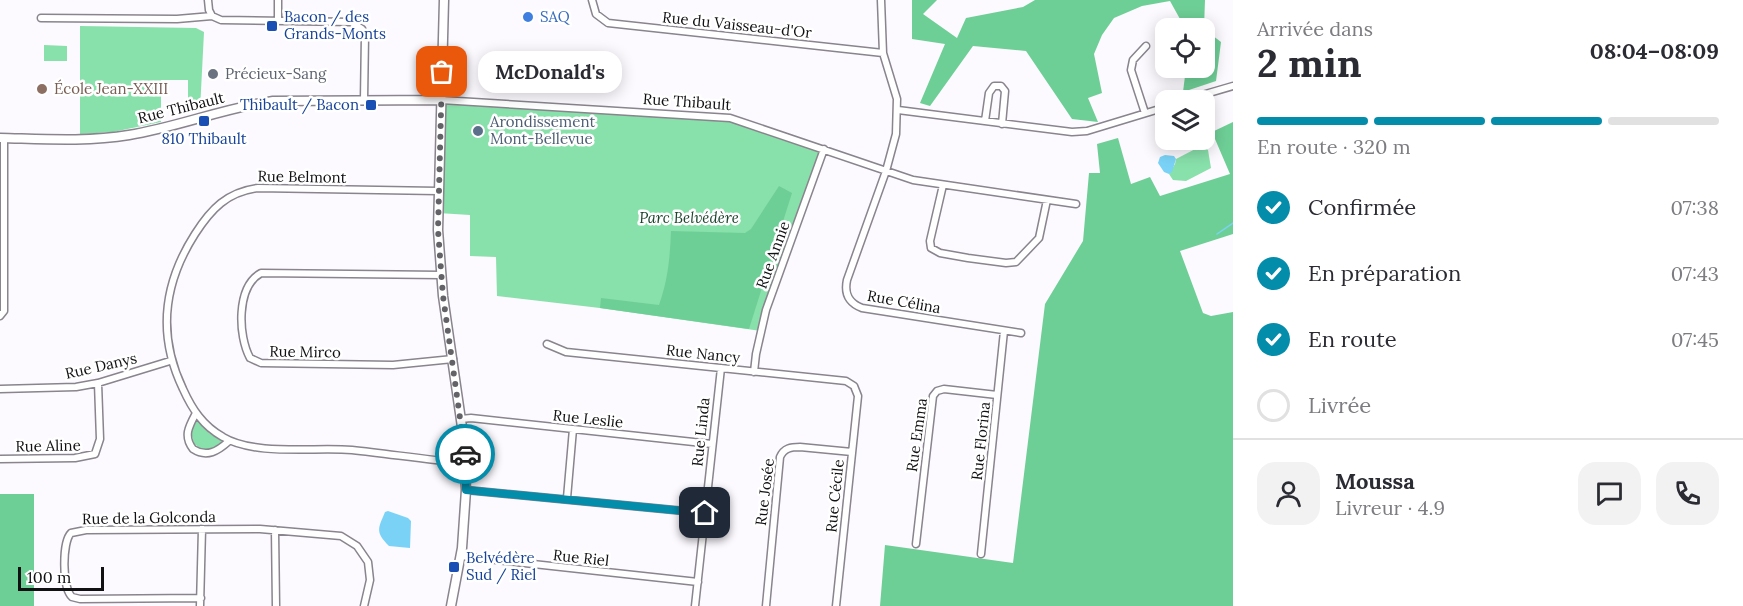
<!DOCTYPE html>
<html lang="fr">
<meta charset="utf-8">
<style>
:root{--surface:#fff;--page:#f2f2f3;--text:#2b2b33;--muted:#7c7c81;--line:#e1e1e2;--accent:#048dab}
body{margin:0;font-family:Lora,serif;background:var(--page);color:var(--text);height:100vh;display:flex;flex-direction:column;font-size:22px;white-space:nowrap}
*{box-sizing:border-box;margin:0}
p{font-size:20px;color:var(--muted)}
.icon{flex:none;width:33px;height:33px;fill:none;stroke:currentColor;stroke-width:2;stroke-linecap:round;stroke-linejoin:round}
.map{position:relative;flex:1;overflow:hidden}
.details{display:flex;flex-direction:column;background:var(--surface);width:510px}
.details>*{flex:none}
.tools{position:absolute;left:1155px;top:18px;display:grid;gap:12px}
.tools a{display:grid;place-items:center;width:60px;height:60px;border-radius:12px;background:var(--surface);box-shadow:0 3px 15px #0003;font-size:30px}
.scale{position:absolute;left:18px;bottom:15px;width:86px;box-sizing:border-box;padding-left:6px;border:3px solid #111013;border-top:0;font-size:16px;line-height:21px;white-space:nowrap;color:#111013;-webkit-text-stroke:4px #fff;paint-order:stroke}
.pin{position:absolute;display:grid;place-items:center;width:51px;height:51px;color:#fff;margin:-26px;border-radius:12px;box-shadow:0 3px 9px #0006}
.courier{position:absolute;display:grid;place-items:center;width:60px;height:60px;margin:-30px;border:4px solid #048dab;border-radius:50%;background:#fff;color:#222;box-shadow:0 2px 8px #0007}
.bubble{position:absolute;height:42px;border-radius:18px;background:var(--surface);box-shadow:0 3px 15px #0003;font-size:20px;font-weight:700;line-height:42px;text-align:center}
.summary em{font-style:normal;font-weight:700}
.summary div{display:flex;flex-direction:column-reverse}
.summary{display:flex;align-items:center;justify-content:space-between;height:102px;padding:0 24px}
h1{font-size:39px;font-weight:700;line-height:45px}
.bar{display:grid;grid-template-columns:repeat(4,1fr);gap:9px 6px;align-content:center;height:72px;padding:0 24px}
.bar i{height:8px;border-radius:4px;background:var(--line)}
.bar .active{background:var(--accent)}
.bar p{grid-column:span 4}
.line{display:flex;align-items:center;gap:15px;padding:0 24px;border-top:2px solid var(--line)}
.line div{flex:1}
.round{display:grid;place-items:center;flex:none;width:63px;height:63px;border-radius:18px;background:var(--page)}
ol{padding:0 24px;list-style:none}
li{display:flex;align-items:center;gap:18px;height:66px}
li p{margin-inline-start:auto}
li .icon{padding:6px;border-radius:50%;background:var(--accent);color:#fff;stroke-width:4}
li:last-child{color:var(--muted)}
li i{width:33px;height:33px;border:3px solid var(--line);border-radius:50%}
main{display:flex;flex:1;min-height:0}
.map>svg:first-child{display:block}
</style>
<main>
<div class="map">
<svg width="1233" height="606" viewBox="0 0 1233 606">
<rect width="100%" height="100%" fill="#fcf9ff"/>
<!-- green -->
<path fill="#88e0aa" d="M80,26L196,28L204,32L200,110L188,113V80H161V122L113,132L80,134Z
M44,45L67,46V61H44Z
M441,100L724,117L824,149L761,331L600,308L497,296L496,257L470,256V215L438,213Z
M1201,146H1204L1208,150L1211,168L1186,181L1173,180L1169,174L1175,164L1176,159Z
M197,420L209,433L223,442L217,448L205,451L194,444L191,432Z"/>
<!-- forest -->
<path fill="#6ecf96" d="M912,0H937L923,14L957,38L966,18L1023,7L1035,0H1205L1204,28H1185L1170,1L1142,6L1114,18L1102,35L1094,54L1102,93L1088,98L1098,122L1072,119L1026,51L973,46L930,106L920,103L945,44L912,39Z
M1204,29L1221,42L1216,81L1183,92L1186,68H1204Z
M1233,122V234L1180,251L1203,313L1211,316L1233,312V606H880L885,545L1013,563L1045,304L1083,241L1089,173H1100L1097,144L1118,138L1131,184L1150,177L1160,196L1230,174L1212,132Z
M779,186L792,193L749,329L600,308L601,298L659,305C668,280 670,257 671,231L745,233L751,229Z
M0,494H34V606H0Z"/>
<!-- water -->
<path fill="#7ad3f7" d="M1165,155L1174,156L1176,159L1172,172L1169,174L1164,172L1158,163L1160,157Z
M388,511L408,518L411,521L410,548L389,546C375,532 378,529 385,512Z"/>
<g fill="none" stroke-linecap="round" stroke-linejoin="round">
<!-- stream -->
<path stroke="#7ad3f7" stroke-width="1.5" d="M1217,234L1233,223"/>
<defs>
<path id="minor" d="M208,0L209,10L212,16
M592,0L596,14L608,23L883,53
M881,0L883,53L897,99L896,134L886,171L847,280C844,294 849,303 862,308L1021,333
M41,18L177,19L212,16L221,20L351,22L362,29L365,35L364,100
M278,21V0
M441,100L730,118L913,180L1076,204
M1185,100L1233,86
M898,110L1072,132L1087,131L1166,107
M1145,113L1131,70L1133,60L1146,46
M985,121L989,93L994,86H1001L1005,91L1002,124
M943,185L930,241L931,248L940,253L968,258L1006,263L1016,262L1039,238L1047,200
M438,191L258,188C227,192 211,209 195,234C163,284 157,335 183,389C192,409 203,426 223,437C255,456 314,447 352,450C390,454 428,460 465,463
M441,275L261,273C236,287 238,336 250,358L261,363L393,365L453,359
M0,316L4,311V138
M547,344L566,352L846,381L854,386L858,396L836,606
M754,372L756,354L766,310L824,149
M0,389L76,387L98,383L170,361
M196,413C189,426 183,436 193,449C207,458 218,451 229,441
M461,419L471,418L712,444
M0,459L75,458L95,454L100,439L98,383
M466,490L705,513
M567,498L573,429
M275,530L276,606
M916,544L933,396L937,391L944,389L997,395
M981,554L1004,331
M461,556L698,582
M201,598L80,599L72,597C62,588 62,542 71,533L86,530L260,529L341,536L357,546L368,562L370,580L364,606
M200,606L202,529
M695,606L721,368
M766,606L780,457C784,448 791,447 800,447L852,452"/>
<path id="tertiary" d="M444,0L438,230L443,296L463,434L466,490L462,548L451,606
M0,138C43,139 87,142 129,135C178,127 224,108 273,101L441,100"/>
</defs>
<!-- minor casing -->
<use href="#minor" stroke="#89848d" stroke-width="9"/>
<!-- tertiary casing -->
<use href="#tertiary" stroke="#89848d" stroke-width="11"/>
<!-- minor -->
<use href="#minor" stroke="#fff" stroke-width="6"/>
<!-- tertiary -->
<use href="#tertiary" stroke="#fff" stroke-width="8"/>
</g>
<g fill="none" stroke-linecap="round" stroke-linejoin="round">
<!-- done -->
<path stroke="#636266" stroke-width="6" stroke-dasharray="0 10.8" d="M442,72L438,230L443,296L465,454"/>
<!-- route -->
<path stroke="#048dab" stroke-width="8" d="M465,454L466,490L705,513"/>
</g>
<!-- markers -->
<circle fill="#3f7fe0" stroke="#fff" stroke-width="2" cx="528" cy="17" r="6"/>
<g fill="#1a4fb4" stroke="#fff" stroke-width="2">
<rect x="266" y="20" width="12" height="12" rx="3"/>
<rect x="365" y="99" width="12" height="12" rx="3"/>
<rect x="198" y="115" width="12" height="12" rx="3"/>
<rect x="448" y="561" width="12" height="12" rx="3"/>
</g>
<circle fill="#6b7280" stroke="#fff" stroke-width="2" cx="213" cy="74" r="6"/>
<circle fill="#8d6e63" stroke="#fff" stroke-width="2" cx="42" cy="89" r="6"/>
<circle fill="#5c6f8a" stroke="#fff" stroke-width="2" cx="478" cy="131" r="6"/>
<g text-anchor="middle" stroke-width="5" stroke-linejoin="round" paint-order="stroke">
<!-- transit labels -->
<g font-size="15" fill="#164399" stroke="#fff" text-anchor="start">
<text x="284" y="22">Bacon / des<tspan x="284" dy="17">Grands-Monts</tspan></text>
<text x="359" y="110" text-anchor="end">Thibault / Bacon</text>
<text x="204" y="144" text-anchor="middle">810 Thibault</text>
<text x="466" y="563">Belvédère<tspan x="466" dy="17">Sud / Riel</tspan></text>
</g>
<!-- shop labels -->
<g font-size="15" fill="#366cbe" stroke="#fff" text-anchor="start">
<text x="540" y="22">SAQ</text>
</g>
<!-- street labels -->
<g font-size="15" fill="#111013" stroke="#fff">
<text transform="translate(737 25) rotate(6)" y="5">Rue du Vaisseau-d'Or</text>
<text transform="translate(687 102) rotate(4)" y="5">Rue Thibault</text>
<text transform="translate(181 108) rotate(-14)" y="5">Rue Thibault</text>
<text transform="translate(302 177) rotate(1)" y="5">Rue Belmont</text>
<text transform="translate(773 255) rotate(-70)" y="5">Rue Annie</text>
<text transform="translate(904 302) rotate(10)" y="5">Rue Célina</text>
<text transform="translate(305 352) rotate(1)" y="5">Rue Mirco</text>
<text transform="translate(703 354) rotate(6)" y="5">Rue Nancy</text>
<text transform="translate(101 366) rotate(-13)" y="5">Rue Danys</text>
<text transform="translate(588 419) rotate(6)" y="5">Rue Leslie</text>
<text transform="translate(701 432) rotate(-84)" y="5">Rue Linda</text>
<text transform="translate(917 435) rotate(-82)" y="5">Rue Emma</text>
<text transform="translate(981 441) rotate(-84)" y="5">Rue Florina</text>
<text transform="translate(48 446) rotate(-1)" y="5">Rue Aline</text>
<text transform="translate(765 492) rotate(-83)" y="5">Rue Josée</text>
<text transform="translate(835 496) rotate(-84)" y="5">Rue Cécile</text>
<text transform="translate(149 518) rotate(-1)" y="5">Rue de la Golconda</text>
<text transform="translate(581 558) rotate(6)" y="5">Rue Riel</text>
</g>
<!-- worship labels -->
<g font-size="15" fill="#5b616d" stroke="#fff" text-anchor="start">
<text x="225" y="79">Précieux-Sang</text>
</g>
<!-- education labels -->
<g font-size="15" fill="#785e54" stroke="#fff" text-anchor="start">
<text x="54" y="94">École Jean-XXIII</text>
</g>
<!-- service labels -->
<g font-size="15" fill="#4e5e75" stroke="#fff" text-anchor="start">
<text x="490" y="127">Arondissement<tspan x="490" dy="17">Mont-Bellevue</tspan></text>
</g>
<!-- park labels -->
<g font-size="15" font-style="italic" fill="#19422b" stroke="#fff">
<text x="689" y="223">Parc Belvédère</text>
</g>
</g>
</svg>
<div class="tools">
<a><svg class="icon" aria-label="locate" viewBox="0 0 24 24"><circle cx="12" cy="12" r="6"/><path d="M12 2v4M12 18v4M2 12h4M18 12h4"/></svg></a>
<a><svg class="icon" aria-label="layers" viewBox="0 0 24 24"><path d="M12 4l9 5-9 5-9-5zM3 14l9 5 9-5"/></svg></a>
</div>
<div class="scale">100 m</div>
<div class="pin" style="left:442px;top:72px;background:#ea580c"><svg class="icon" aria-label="bag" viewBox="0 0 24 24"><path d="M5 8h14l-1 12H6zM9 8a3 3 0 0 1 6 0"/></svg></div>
<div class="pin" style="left:705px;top:513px;background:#1f2937"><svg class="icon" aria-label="home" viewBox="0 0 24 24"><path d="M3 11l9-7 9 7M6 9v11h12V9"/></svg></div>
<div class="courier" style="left:465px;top:454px"><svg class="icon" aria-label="car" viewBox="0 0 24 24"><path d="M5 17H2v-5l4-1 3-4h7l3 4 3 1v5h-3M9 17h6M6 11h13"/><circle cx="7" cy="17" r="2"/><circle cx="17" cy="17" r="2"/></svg></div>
<div class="bubble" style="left:478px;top:51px;width:144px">McDonald's</div>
</div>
<section class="details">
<div class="summary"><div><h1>2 min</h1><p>Arrivée dans</p></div><em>08:04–08:09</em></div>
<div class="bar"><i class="active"></i><i class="active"></i><i class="active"></i><i></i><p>En route · 320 m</p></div>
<ol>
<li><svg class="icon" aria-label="check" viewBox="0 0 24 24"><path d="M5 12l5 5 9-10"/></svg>Confirmée<p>07:38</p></li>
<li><svg class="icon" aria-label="check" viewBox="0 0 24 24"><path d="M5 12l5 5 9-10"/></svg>En préparation<p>07:43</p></li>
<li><svg class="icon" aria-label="check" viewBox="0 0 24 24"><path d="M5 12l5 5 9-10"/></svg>En route<p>07:45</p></li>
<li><i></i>Livrée</li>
</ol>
<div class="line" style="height:108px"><a class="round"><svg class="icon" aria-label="person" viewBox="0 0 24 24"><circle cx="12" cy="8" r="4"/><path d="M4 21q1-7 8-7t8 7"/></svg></a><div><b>Moussa</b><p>Livreur · 4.9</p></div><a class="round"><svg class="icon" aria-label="chat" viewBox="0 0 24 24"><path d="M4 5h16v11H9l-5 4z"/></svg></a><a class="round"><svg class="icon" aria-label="phone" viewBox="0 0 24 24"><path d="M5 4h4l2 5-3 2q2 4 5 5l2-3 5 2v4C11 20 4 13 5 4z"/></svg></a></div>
</section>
</main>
